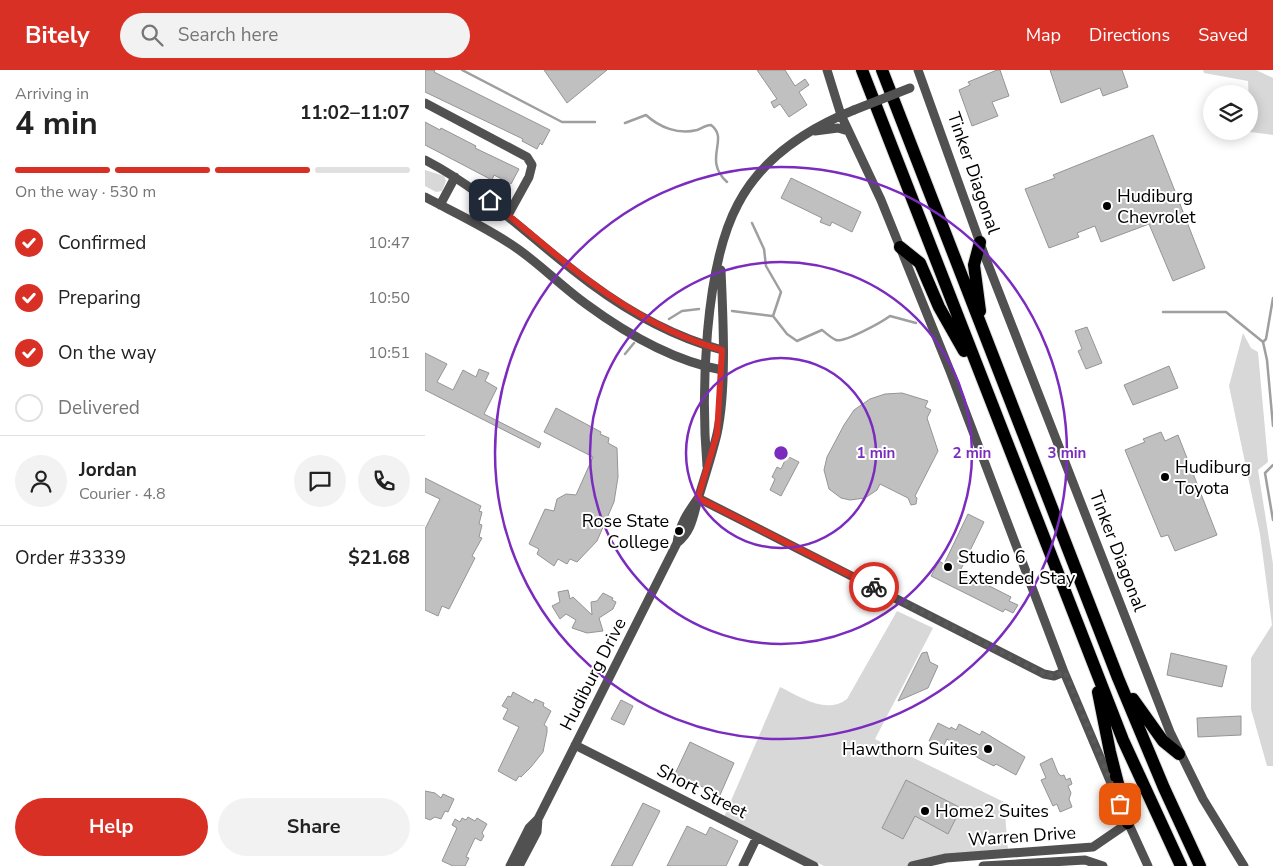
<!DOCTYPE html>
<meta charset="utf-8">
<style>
:root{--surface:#fff;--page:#f2f2f2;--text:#222;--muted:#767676;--line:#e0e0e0;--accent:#d93025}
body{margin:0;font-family:"Nunito Sans",sans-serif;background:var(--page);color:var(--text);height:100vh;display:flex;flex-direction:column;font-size:19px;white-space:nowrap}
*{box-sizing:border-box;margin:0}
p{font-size:16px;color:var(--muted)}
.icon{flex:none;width:28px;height:28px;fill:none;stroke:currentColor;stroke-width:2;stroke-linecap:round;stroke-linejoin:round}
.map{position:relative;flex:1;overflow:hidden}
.sheet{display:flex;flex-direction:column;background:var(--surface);width:425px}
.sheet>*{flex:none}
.tools{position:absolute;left:778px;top:15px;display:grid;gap:10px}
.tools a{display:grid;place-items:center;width:55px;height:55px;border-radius:50%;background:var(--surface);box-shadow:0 2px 12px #0003;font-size:25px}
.pin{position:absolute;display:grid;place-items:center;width:42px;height:42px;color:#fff;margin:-21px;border-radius:10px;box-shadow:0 2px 8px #0006}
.courier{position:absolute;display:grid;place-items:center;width:50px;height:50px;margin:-25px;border:4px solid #d93025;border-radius:50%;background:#fff;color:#222;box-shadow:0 1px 6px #0007}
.summary em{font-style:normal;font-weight:700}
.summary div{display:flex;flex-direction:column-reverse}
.summary{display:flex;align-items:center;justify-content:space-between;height:85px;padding:0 15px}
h1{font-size:32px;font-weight:700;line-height:38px}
.bar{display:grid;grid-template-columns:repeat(4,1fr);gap:8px 5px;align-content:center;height:60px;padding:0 15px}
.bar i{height:6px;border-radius:4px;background:var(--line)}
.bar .current{background:var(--accent)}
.bar p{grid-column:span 4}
.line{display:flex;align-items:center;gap:12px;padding:0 15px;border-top:1px solid var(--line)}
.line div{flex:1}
.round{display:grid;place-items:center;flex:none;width:52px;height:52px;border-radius:26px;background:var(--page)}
ol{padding:0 15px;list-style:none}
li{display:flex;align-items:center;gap:15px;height:55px}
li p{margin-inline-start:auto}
li .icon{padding:5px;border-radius:50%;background:var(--accent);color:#fff;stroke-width:4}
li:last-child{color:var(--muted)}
li i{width:28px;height:28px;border:2px solid var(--line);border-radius:50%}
.primary-button{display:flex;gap:10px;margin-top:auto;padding:10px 15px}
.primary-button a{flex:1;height:58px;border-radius:30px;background:var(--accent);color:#fff;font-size:20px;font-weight:700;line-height:58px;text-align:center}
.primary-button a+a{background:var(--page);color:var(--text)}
header{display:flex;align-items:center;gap:30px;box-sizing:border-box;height:70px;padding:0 25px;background:var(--accent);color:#fff}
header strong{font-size:24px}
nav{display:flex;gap:28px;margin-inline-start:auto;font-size:18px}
.search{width:350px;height:45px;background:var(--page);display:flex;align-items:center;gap:12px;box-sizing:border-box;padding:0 18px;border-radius:28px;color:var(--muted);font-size:19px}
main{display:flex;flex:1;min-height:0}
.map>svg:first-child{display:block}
</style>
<header>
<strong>Bitely</strong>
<div class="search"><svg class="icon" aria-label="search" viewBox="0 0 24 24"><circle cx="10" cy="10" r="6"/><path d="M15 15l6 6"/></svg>Search here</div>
<nav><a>Map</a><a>Directions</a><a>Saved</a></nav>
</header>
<main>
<section class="sheet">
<div class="summary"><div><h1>4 min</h1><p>Arriving in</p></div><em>11:02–11:07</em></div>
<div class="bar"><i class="current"></i><i class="current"></i><i class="current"></i><i></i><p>On the way · 530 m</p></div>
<ol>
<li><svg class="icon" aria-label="check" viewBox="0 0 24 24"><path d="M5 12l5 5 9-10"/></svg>Confirmed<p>10:47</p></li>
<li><svg class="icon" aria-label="check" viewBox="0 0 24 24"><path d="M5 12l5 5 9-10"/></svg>Preparing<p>10:50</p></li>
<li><svg class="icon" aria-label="check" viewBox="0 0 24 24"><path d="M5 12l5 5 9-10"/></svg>On the way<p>10:51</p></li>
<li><i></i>Delivered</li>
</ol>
<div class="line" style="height:90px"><a class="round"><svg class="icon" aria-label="person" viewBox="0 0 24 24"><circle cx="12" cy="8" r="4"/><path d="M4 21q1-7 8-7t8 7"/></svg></a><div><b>Jordan</b><p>Courier · 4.8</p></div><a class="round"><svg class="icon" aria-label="chat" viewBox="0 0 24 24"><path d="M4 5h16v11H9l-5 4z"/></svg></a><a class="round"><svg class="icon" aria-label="phone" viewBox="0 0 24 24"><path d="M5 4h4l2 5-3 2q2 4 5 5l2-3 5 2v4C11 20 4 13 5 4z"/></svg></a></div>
<div class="line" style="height:65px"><div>Order #3339</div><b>$21.68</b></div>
<div class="primary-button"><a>Help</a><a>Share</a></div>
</section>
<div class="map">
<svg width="848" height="796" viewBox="0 0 848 796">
<rect width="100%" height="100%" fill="#fff"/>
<!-- green -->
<path fill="#d8d8d8" d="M778,0H831L848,8V65L825,62L823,11L779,3Z
M0,100L19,106L21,111L17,121L11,122L0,116Z
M818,263L826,278L833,282L843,392L833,400L848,494V696H842L826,639V588L847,555L835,464L804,316Z
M472,541L508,558L450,669L579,732L583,780L485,796H399L299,747L355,617C376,627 401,645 422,629Z"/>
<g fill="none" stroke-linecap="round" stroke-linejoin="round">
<!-- stream -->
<path stroke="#9f9f9f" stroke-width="2.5" d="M37,0L137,52H170
M200,53L221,45C234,57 253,65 272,60C277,58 281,55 286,55C305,69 277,89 302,112
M327,153L339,179L341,196L356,222L348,246L362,264L372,271L397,260C401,263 406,268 411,270C419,273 457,252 465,246L491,253
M848,228L841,269L838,272L842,290L848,356
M307,241L347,246
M738,242H801L838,272
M244,249L257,241L274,239
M200,284L209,273
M848,395L840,403L848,450"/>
</g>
<!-- building -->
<path fill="#c0c0c0" stroke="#959595" d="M0,0H10L9,2L125,60L117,75L115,73L112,79L97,71L98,69L0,22Z
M119,0H182L142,33Z
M332,0H360L370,16L380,9L384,15L374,22L382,35L364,47L355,34L349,38L346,32L352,29Z
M572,0H575L584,26L567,32L573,46L547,56L534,20L545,15L543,12Z
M625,0H697L703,17L678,26L675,18L636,33Z
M0,52L15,60L16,58L51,76L50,78L94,99L86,114L69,105L67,110L0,75Z
M728,65L780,198L748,211L724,154L676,172L670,156L652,163L654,167L624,178L600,119L630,108L628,105Z
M366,108L436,142L427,162L407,152L405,156L395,152L397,148L356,128Z
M662,257L677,293L661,299L653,281L657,279L650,261Z
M0,283L22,294L12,312L28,320L38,300L51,307L54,299L64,303L60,311L72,318L59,344L116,373L114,378L0,320Z
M744,296L753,318L708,335L699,315Z
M477,323L503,331L500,337L506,340L502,348L513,381L490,426L492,428L491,434L486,435L483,428L455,414L452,420L440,428L425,430L416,428L404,419L399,400L402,387L419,355L429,340L445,329L460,324Z
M131,338L176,362L175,364L184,368L183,373L192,378L193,407L189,432L172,471L152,492L145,489L142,494L133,489L129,496L112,484L114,479L104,474L120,439L129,441L132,429L141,424L151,425L168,387L119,362Z
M736,362L740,371L753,365L792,465L750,481L743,465L736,467L700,380L720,372L718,369Z
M362,386L374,392L356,426L345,420L350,409L347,407L352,397L356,399Z
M0,408L56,436L54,441L57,442L54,454L57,455L54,467L57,468L47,486L50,488L24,539L17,536L13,546L0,540V459L15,429L0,422Z
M543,444L559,452L535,501L586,527L584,531L593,535L588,543L580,539L578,542L506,506L514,491L519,494Z
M143,520L145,529L148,527L167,545L166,532L172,531L178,523L188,528L187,530L191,532L188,539L174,548L178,561L162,563L147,558L151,550L141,544L135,549L127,536L135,532L133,522Z
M502,582L505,592L513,596L503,618L473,631L497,583Z
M746,583L802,596L797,617L742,605Z
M88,622L108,633L110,629L119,633L118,636L126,641L119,655L122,657V662L118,682L106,697L96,707L94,706L91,711L73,701L94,657L78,649L83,639L77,636L83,626L86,627Z
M196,630L208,636L199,655L186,649Z
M816,646V665L773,667L772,648Z
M513,653L525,659L526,657L531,660L534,654L555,665L557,661L600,687L591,705L571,694L569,696L557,690L522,669L516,681L509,678L511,675L504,671Z
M265,672L309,693L295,725L250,704Z
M627,688L633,703L636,706L639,705L641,710L645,708L647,714L643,716L646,723L644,729L647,737L635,742L632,734L628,736L616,710L621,708L615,694Z
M481,710L536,738L523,764L490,746L478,769L457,758Z
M0,721L10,723L16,728L18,724L29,729L23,742L20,741L16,749L10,747L5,750L0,748Z
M218,733L235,741L207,796H186Z
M43,747L50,751L52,748L62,754L57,763L59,766L56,771L50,768L41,787L44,788L40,796H28L17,791L32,758L27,755L30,749L35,752L37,748L41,750Z
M262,756L281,765L285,757L313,771L301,796H242Z"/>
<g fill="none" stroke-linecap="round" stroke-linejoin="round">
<defs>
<path id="highway" d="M437,0L698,670L756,796
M457,0L693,608L739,718L775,796
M555,172L549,195L555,241
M475,177L495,193L514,237L539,281
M673,622L685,682L703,753
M708,629L738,671L754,684"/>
</defs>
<!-- highway casing -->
<use href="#highway" stroke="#dbdbdb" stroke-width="14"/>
<!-- minor -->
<path stroke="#515151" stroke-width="9" d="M402,0L416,45L456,130L525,301L639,602L691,725
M493,0L559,184L745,662L778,729L819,796
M0,33L102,87L107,95L104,107L83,145
M390,61L413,58L423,61
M0,90C62,122 109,172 165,213C204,242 249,267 297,280
M0,127C30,143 61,157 90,177C115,194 136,216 161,234C199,262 249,291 297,300
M15,135L30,107
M282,396C276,325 279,197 313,134C337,88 382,59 429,40
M273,428L619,604L629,606L639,602
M252,473C268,460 268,445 274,426C280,406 287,385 292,364C302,319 298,247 296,200
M150,675L389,796
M701,748L723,796
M85,796L104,758L113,749L252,473C254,455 263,442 273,428
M94,796L112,762L113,749
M318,796L332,767
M487,796L521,788L668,777L703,753
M558,796L660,790L678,796"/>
<!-- highway -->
<use href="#highway" stroke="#000" stroke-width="12"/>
<!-- minor-bridge -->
<path stroke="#515151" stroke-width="9" d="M429,40L485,18"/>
</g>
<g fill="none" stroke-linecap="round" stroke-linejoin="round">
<!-- done -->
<path stroke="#595959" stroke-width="5" stroke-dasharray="0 9" d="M449,517L619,604L629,606L640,602L695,734"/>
<!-- route -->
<path stroke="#d93025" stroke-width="6" d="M65,130C137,189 204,254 297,280L292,364L273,428L449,517"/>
</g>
<!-- distance rings -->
<g fill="none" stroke="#7b2cbf" stroke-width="2.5">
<circle cx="356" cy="383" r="95"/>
<circle cx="356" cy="383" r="191"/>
<circle cx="356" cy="383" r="286"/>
</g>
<!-- markers -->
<g fill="#000" stroke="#fff" stroke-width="2">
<circle cx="682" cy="136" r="5"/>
<circle cx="740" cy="407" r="5"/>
<circle cx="254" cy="461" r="5"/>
<circle cx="523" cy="497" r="5"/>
<circle cx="563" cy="679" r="5"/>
<circle cx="500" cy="741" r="5"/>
</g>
<g text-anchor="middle" stroke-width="4" stroke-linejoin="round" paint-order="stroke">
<!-- street labels -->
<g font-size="18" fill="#000" stroke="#fff">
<text transform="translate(549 103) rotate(71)" y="6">Tinker Diagonal</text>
<text transform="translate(693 481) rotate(69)" y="6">Tinker Diagonal</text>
<text transform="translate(168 604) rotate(-63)" y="6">Hudiburg Drive</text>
<text transform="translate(277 721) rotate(27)" y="6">Short Street</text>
<text transform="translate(597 766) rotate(-4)" y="6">Warren Drive</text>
</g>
<!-- poi labels -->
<g font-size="18" fill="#000" stroke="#fff" text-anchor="start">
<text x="692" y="132">Hudiburg<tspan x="692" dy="21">Chevrolet</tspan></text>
<text x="750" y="403">Hudiburg<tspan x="750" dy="21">Toyota</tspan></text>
<text x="244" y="457" text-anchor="end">Rose State<tspan x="244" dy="21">College</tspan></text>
<text x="533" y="493">Studio 6<tspan x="533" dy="21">Extended Stay</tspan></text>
<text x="553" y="685" text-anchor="end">Hawthorn Suites</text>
<text x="510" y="747">Home2 Suites</text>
</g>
</g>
<circle cx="356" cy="383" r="8" fill="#7b2cbf" stroke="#fff" stroke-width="2.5"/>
<g font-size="15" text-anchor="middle" font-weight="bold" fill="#7b2cbf" stroke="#fff" stroke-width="4" stroke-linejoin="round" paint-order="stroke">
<text x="451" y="388">1 min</text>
<text x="547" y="388">2 min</text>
<text x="642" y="388">3 min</text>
</g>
</svg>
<div class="tools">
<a><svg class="icon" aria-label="layers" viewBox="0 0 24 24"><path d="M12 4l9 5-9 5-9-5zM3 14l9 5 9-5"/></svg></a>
</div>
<div class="pin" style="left:695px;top:734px;background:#ea580c"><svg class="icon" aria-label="bag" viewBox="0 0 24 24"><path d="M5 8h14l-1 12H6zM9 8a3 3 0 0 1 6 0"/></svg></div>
<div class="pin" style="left:65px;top:130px;background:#1f2937"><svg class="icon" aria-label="home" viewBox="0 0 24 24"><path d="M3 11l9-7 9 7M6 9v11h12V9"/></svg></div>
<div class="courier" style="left:449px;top:517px"><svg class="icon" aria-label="bike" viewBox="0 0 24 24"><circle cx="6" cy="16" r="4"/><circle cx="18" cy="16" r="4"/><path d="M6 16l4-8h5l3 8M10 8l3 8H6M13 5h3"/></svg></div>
</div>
</main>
